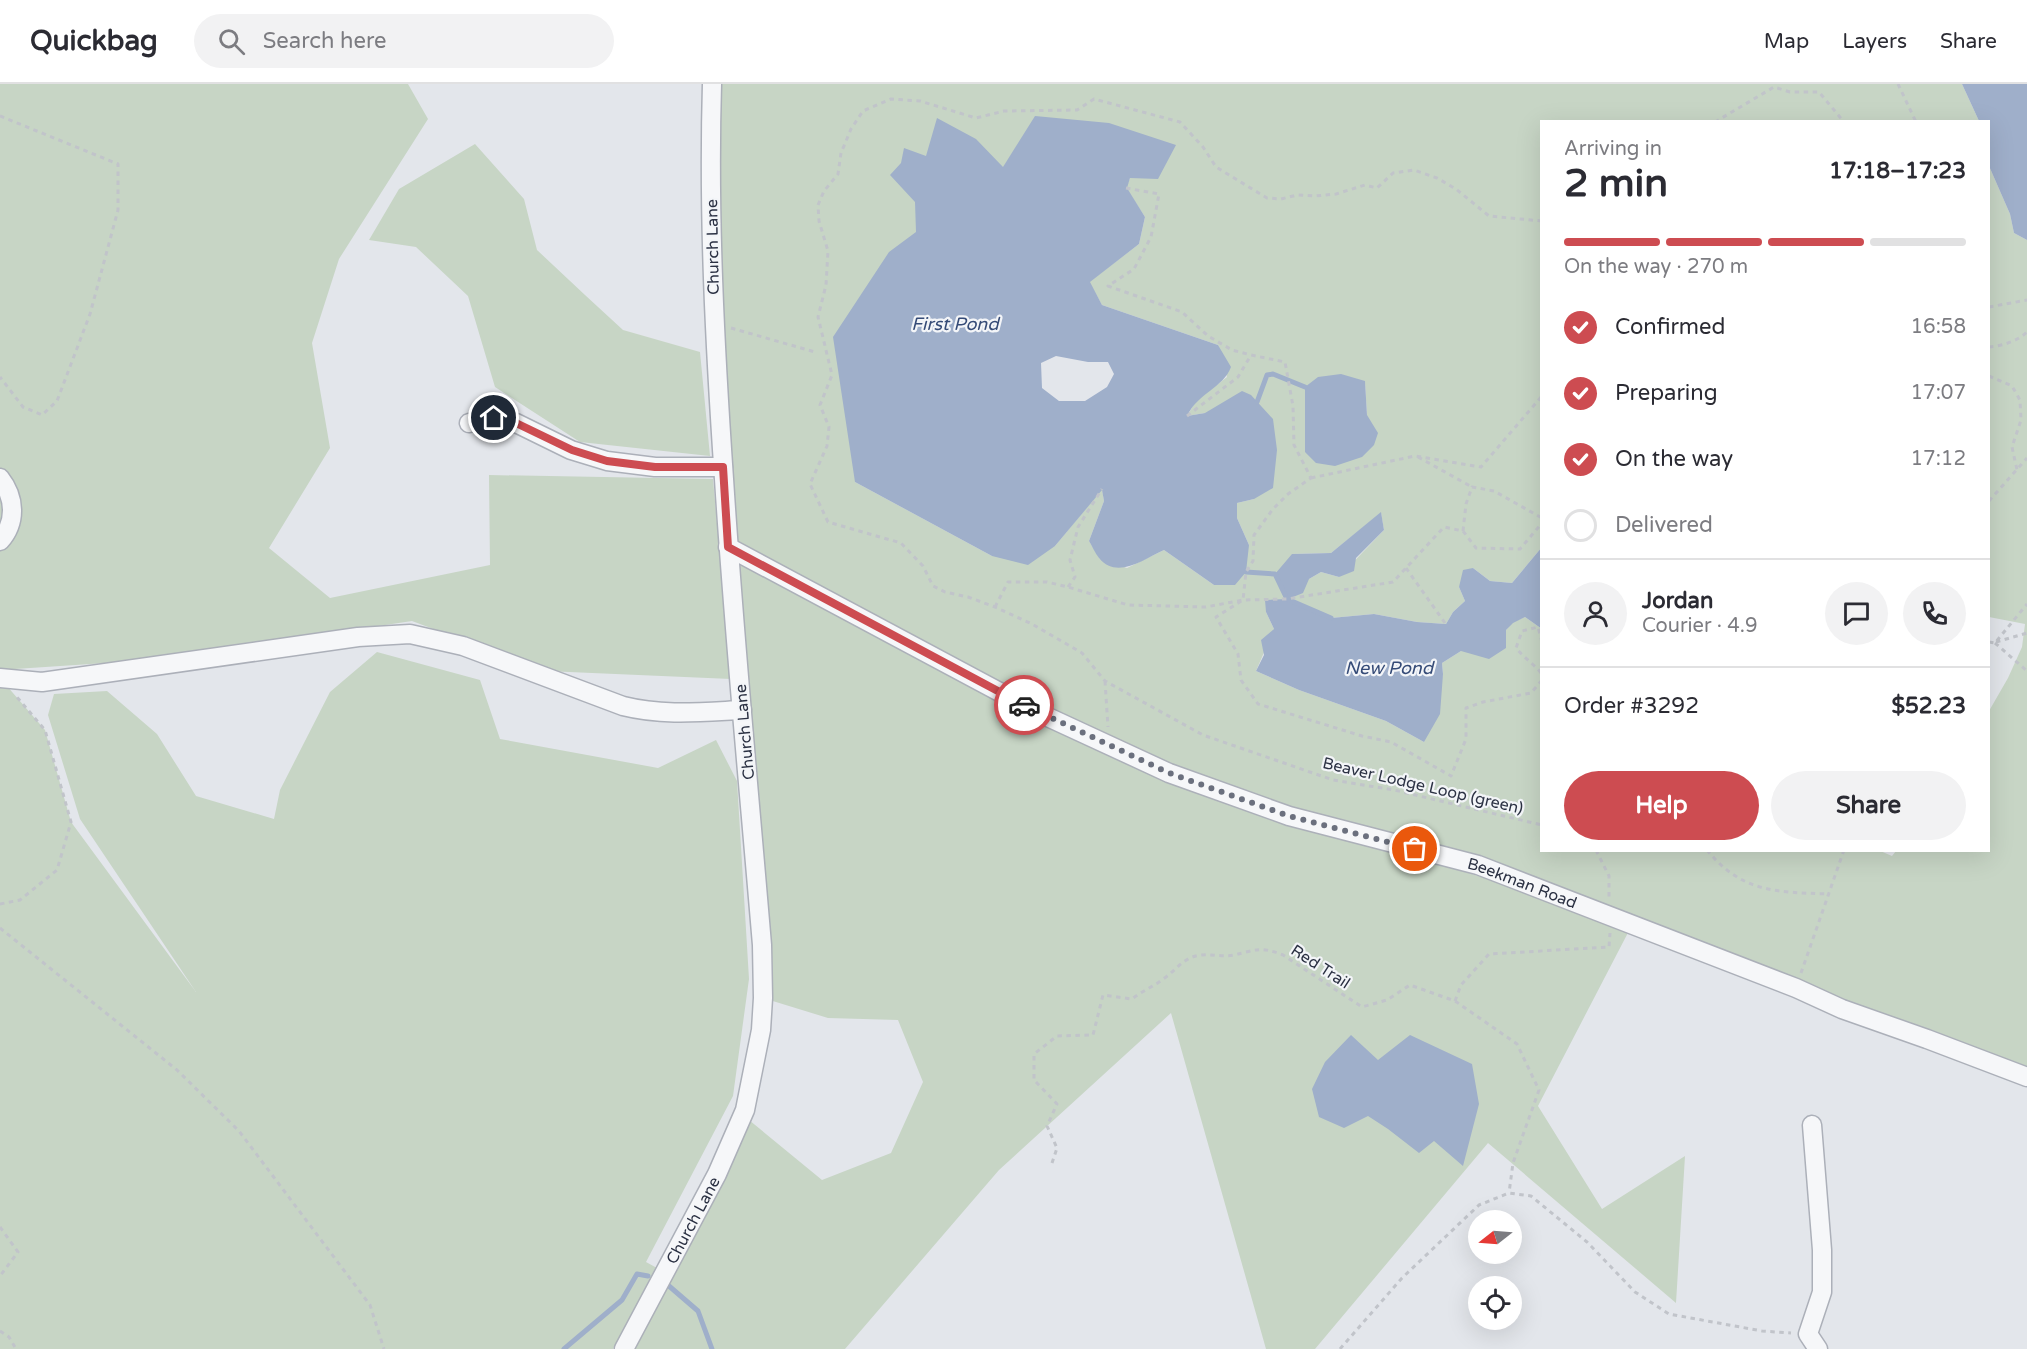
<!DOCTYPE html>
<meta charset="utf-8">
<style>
:root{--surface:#fff;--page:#f2f2f3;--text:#2b2b33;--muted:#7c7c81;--line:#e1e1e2;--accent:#cd4c51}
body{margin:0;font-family:"Varela Round",sans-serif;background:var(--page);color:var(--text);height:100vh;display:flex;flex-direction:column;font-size:22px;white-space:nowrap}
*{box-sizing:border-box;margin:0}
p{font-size:20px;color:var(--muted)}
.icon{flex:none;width:33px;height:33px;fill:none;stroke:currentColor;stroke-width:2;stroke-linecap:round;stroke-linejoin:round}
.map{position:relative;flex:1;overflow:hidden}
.sheet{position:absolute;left:1540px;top:36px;width:450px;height:732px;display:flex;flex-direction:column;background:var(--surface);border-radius:0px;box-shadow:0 6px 24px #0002}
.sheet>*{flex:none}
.needle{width:39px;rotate:253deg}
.controls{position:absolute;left:1468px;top:1126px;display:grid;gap:12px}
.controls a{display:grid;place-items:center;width:54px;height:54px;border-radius:50%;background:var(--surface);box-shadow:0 6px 24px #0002;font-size:30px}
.pin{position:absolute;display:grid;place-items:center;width:51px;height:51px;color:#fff;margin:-26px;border:3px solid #fff;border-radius:50%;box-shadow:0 2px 6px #0007}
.courier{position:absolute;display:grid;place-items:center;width:60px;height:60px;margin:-30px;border:4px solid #cd4c51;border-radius:50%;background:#fff;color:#222;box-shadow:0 2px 8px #0007}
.head em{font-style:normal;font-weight:800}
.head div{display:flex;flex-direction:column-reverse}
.head{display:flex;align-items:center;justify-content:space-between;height:102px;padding:0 24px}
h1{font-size:39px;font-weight:800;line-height:45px}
.bar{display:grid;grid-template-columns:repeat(4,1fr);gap:9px 6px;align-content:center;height:72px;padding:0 24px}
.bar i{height:8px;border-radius:4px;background:var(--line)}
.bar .selected{background:var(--accent)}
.bar p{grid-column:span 4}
.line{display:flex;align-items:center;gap:15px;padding:0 24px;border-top:2px solid var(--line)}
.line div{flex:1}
.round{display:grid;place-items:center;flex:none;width:63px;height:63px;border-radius:32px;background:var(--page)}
ol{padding:0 24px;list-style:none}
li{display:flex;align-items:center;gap:18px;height:66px}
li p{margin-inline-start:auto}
li .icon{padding:6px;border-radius:50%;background:var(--accent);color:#fff;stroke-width:4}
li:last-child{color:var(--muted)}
li i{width:33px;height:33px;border:3px solid var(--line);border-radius:50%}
.primary-button{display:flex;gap:12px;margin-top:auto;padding:12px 24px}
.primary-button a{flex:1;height:69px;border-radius:36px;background:var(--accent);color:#fff;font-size:24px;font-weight:800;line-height:69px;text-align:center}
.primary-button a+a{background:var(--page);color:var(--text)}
header{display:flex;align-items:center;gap:36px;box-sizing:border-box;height:84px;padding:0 30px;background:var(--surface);border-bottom:2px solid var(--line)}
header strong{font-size:28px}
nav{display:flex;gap:33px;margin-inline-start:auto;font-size:21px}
.search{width:420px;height:54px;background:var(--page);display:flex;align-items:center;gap:15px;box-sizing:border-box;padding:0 21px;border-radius:33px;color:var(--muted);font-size:22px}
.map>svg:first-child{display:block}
</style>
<header>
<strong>Quickbag</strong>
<div class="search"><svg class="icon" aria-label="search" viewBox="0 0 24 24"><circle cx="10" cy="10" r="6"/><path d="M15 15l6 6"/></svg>Search here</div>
<nav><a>Map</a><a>Layers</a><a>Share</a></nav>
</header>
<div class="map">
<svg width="2027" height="1265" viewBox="0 0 2027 1265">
<rect width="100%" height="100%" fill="#e3e6eb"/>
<!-- green -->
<path fill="#c7d5c5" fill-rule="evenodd" d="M0,0H408L428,35L339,175L312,259L330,364L269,464L330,514L490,481L489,391L713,395L731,595L546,587L412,537L151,576L0,586Z
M712,0H1962L1979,37L1542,38V463L1512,499L1490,497L1473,484L1459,503L1465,517L1453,528L1446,540L1417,538L1374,530L1331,534L1287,515L1266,528L1274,545L1256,587L1299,606L1386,637L1424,658L1443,590L1442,579L1461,567L1506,564V546L1513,538L1525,533L1542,545V766H1878L1892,772L1896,767L1989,766V627L2008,594L2022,563L2025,540L1989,533V82L2010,130L2014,149L2027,156V993L1632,841L1538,1022L1602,1125L1685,1072L1676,1219L1488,1059L1315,1265H1266L1171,929L999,1086L845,1265H634L749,1036L822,1096L891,1069L923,998L898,936L828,934L763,914L728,463ZM1003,83L1130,94L1126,104L1145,133L1139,160L1089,198L1102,221L1218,261L1227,293L1196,317L1187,332L1205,329L1254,415L1237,419V434L1249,461L1214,501L1164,466L1127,484L1100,475L1089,457L1104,417L1102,405L1055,462L992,472L855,398L944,128ZM1365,298L1367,331L1305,368L1306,342ZM1381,429L1384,446L1339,493L1321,488L1309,495L1292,470L1331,469ZM1305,737L1478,781L1620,837Z
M475,60L524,115L537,166L585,211L623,246L700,268L710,372L580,358L495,303L468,212L416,163L369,156L399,105Z
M377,568L480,596L500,655L658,684L716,656L737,697L749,895L733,1012L646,1178L657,1184L613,1265H0V594L45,646L71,738L196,908L80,735L48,631L54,610L107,607L157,650L196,712L274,735L280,706L330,608Z"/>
<!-- water -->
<path fill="#9fafca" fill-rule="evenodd" d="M1962,0H2027V156L2014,149L2010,130L1989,82V38L1979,37Z
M1035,32L1109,39L1176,61L1158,95L1130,94L1127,104L1145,133L1139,160L1090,198L1102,221L1218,261L1231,283C1223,304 1199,308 1187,332L1205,329L1242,307L1251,311L1273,335L1277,366L1273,404L1254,415L1237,419V434L1249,461L1246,488L1235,501H1214L1164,466C1144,475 1117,496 1099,474C1095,469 1092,462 1089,457L1104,417L1102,406L1055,462L1028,481L992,472L855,398L833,253L889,168L916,148L915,118L890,91L901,79L904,64L926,72L937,34L976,55L1003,83ZM1056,272L1088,278H1108L1114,290L1107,303L1085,317H1059L1042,304L1041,279Z
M1341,290L1365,297L1367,331L1378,349L1374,361L1362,373L1335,382L1316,379L1305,368V303L1318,293Z
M1381,428L1384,446L1356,474L1354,487L1339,493L1321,488L1309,495L1303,509L1288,515L1331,534L1374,530L1417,538L1446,540L1453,528L1465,517L1459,503L1463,486L1473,484L1490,497L1512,499L1542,463V545L1525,533L1513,539L1506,546V564L1489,575L1461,567L1442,579L1443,590L1440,630L1424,658L1386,637L1299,606L1256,587L1264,571L1261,556L1274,545L1266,528L1265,516L1287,515L1275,490L1292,470L1331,469Z
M1351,951L1378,976L1410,951L1472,980L1479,1020L1463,1082L1434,1057L1419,1069L1388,1045L1368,1032L1344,1044L1319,1033L1312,1005L1325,978Z"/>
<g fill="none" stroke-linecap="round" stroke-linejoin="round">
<!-- stream -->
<path stroke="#9fafca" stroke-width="5" d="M1257,318L1267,291L1273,290L1305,303
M1246,488L1275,490L1287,515L1331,534
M669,1202L698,1227L712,1265
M564,1265L622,1216L637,1190L648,1192"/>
<defs>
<g id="minor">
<path d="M469,339L494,334L516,339L571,366L607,377L655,383H723"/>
<path d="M0,394C15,413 17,438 0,457"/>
<path id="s1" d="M728,463L1037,628L1169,689L1289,732L1478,781L1796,904L1842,925L1927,955L2027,993"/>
<path d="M0,594L42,598L358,553L410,550L463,562L623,622C663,632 701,628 742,626"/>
<path d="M1812,1041L1822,1166V1208L1808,1250L1818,1265"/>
<path id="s2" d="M624,1265L717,1090L745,1026L761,946L763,914L762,861C749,706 734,551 724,395C715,263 708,132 712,0"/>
</g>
</defs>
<!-- minor casing -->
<use href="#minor" stroke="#acb0b9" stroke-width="21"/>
<!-- path -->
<path stroke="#c1c4ca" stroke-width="3" stroke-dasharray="4.5 4.5" stroke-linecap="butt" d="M1898,0L1916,38
M0,32L118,80V126L90,230L57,317L42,331L23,323L0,293
M1715,38L1774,3L1790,8H1819L1844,38
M1126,104L1159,110L1151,153L1134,185L1108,202L1182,228L1208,252L1232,266L1251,271
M1542,137L1489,132L1456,105L1437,94L1414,86L1393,89L1377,104L1365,101L1336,110L1315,112L1297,111L1281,115L1267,114L1216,83L1203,63L1180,38L1094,15L1077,26L1004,27L976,34L920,17L891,15L863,27L851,45L841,69L838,90L824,107L818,121L819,137L828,167L826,201L818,233L832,291L820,321L829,343L827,362L810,400L828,438L901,459L923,482L933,502L945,508L968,513L995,523L1032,540L1082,569L1105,597L1203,651L1333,696L1394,706L1542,741
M1989,223L2027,216
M731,244L815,268
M1989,263C2002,262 2018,257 2027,248
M1989,292L2012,302L2020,316L2021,336L2012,363L2017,386
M1187,332L1238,293L1251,271L1285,278L1293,322L1294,361L1311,394L1288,410L1273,425L1254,451L1253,477L1246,488L1243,516L1216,533L1238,570L1241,596L1258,620L1362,652L1391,658L1451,692L1466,655V624L1483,618L1531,609L1542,596
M1418,373L1472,403
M1311,394L1415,372L1481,383L1542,312
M1989,417L2027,374
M1463,447L1466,420L1472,403L1494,407L1542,434
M1406,484L1445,539
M1068,503L1075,493L1070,476L1078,443L1102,405
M995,523L1008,498H1047L1068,503L1128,521L1206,523L1243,516L1287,515L1393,498L1444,443L1463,447L1476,464L1520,465L1542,439
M1542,558L1538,543L1522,547L1516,564C1524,574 1534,580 1542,590
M1989,558L1995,559L2027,520
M1996,558L2027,549
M1995,559L2027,587
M1105,597L1108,643
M1596,766L1609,792V815
M1707,766C1742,809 1777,808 1828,810
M0,820L20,816L57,786L71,738L45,646L16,612
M0,844L177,986L239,1047L370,1221L384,1265
M1801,889L1844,766
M1455,917L1461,901L1489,870L1609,863L1610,849
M1052,1079L1057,1064L1047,1042L1057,1020L1034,996V970L1057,952L1093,951L1103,911L1132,915C1142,907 1153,903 1163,895C1177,886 1183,873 1201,871C1212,870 1223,873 1234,871C1256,866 1260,862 1283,871L1362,923L1387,916L1410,901L1455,917L1517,960L1539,1006L1513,1079L1509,1109
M0,1143L18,1168L0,1192
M0,1247L9,1253L16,1265
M1340,1265L1402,1194L1479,1121L1509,1109L1531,1112L1587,1158L1635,1208L1669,1230L1762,1247L1791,1249"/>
<!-- minor -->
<use href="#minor" stroke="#f6f7f9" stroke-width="18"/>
</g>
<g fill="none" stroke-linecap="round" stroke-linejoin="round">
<!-- done -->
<path stroke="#6b707e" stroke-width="6" stroke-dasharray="0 10.8" d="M1024,621L1169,689L1289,732L1415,765"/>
<!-- route -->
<path stroke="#cd4c51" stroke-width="8" d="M494,334L516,339L572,366L607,377L655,383H723L728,463L1024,621"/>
</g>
<g text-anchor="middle" stroke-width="4.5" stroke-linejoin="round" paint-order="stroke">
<!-- street labels -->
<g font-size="16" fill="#2b3143" stroke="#f3f5f8">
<text transform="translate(712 163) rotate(-91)" y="6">Church Lane</text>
<text transform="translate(744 648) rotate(-95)" y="6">Church Lane</text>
<text transform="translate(1423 701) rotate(13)" y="6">Beaver Lodge Loop (green)</text>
<text dy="6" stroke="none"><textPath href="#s1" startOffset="866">Beekman Road</textPath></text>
<text transform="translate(1321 882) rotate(33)" y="6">Red Trail</text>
<text dy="6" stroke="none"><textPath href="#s2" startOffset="146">Church Lane</textPath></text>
</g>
<!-- water labels -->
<g font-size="18" font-style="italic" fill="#354b77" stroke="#f3f5f8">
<text x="955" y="246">First Pond</text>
<text x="1389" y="590">New Pond</text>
</g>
</g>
</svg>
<div class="controls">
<a><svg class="needle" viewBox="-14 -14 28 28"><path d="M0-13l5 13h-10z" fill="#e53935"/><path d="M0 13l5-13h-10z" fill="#7c7c81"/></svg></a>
<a><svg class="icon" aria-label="locate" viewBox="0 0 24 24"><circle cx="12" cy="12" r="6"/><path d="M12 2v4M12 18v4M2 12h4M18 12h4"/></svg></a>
</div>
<div class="pin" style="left:1415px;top:765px;background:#ea580c"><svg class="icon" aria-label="bag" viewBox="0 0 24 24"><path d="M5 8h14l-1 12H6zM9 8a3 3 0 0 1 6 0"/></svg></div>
<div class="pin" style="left:494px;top:334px;background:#1f2937"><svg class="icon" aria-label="home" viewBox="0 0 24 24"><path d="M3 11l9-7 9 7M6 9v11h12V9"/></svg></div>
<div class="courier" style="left:1024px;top:621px"><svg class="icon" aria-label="car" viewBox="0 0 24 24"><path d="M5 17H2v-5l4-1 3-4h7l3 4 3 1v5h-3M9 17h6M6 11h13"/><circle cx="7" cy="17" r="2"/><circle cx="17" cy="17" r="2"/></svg></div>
<section class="sheet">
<div class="head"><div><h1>2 min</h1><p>Arriving in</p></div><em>17:18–17:23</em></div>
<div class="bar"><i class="selected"></i><i class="selected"></i><i class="selected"></i><i></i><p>On the way · 270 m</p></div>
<ol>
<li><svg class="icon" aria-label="check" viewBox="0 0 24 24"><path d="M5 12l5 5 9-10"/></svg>Confirmed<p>16:58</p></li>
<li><svg class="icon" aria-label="check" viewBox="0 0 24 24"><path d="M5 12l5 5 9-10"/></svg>Preparing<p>17:07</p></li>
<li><svg class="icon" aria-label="check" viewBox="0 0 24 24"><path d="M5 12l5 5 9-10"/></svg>On the way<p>17:12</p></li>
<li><i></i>Delivered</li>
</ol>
<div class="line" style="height:108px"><a class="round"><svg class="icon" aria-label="person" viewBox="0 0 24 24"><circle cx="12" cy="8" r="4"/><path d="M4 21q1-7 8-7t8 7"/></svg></a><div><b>Jordan</b><p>Courier · 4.9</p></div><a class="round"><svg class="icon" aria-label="chat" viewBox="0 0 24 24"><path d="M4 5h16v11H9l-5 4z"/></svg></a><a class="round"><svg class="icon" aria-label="phone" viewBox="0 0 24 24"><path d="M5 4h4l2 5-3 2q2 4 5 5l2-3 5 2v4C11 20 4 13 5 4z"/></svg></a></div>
<div class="line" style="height:78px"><div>Order #3292</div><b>$52.23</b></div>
<div class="primary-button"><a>Help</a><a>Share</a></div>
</section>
</div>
